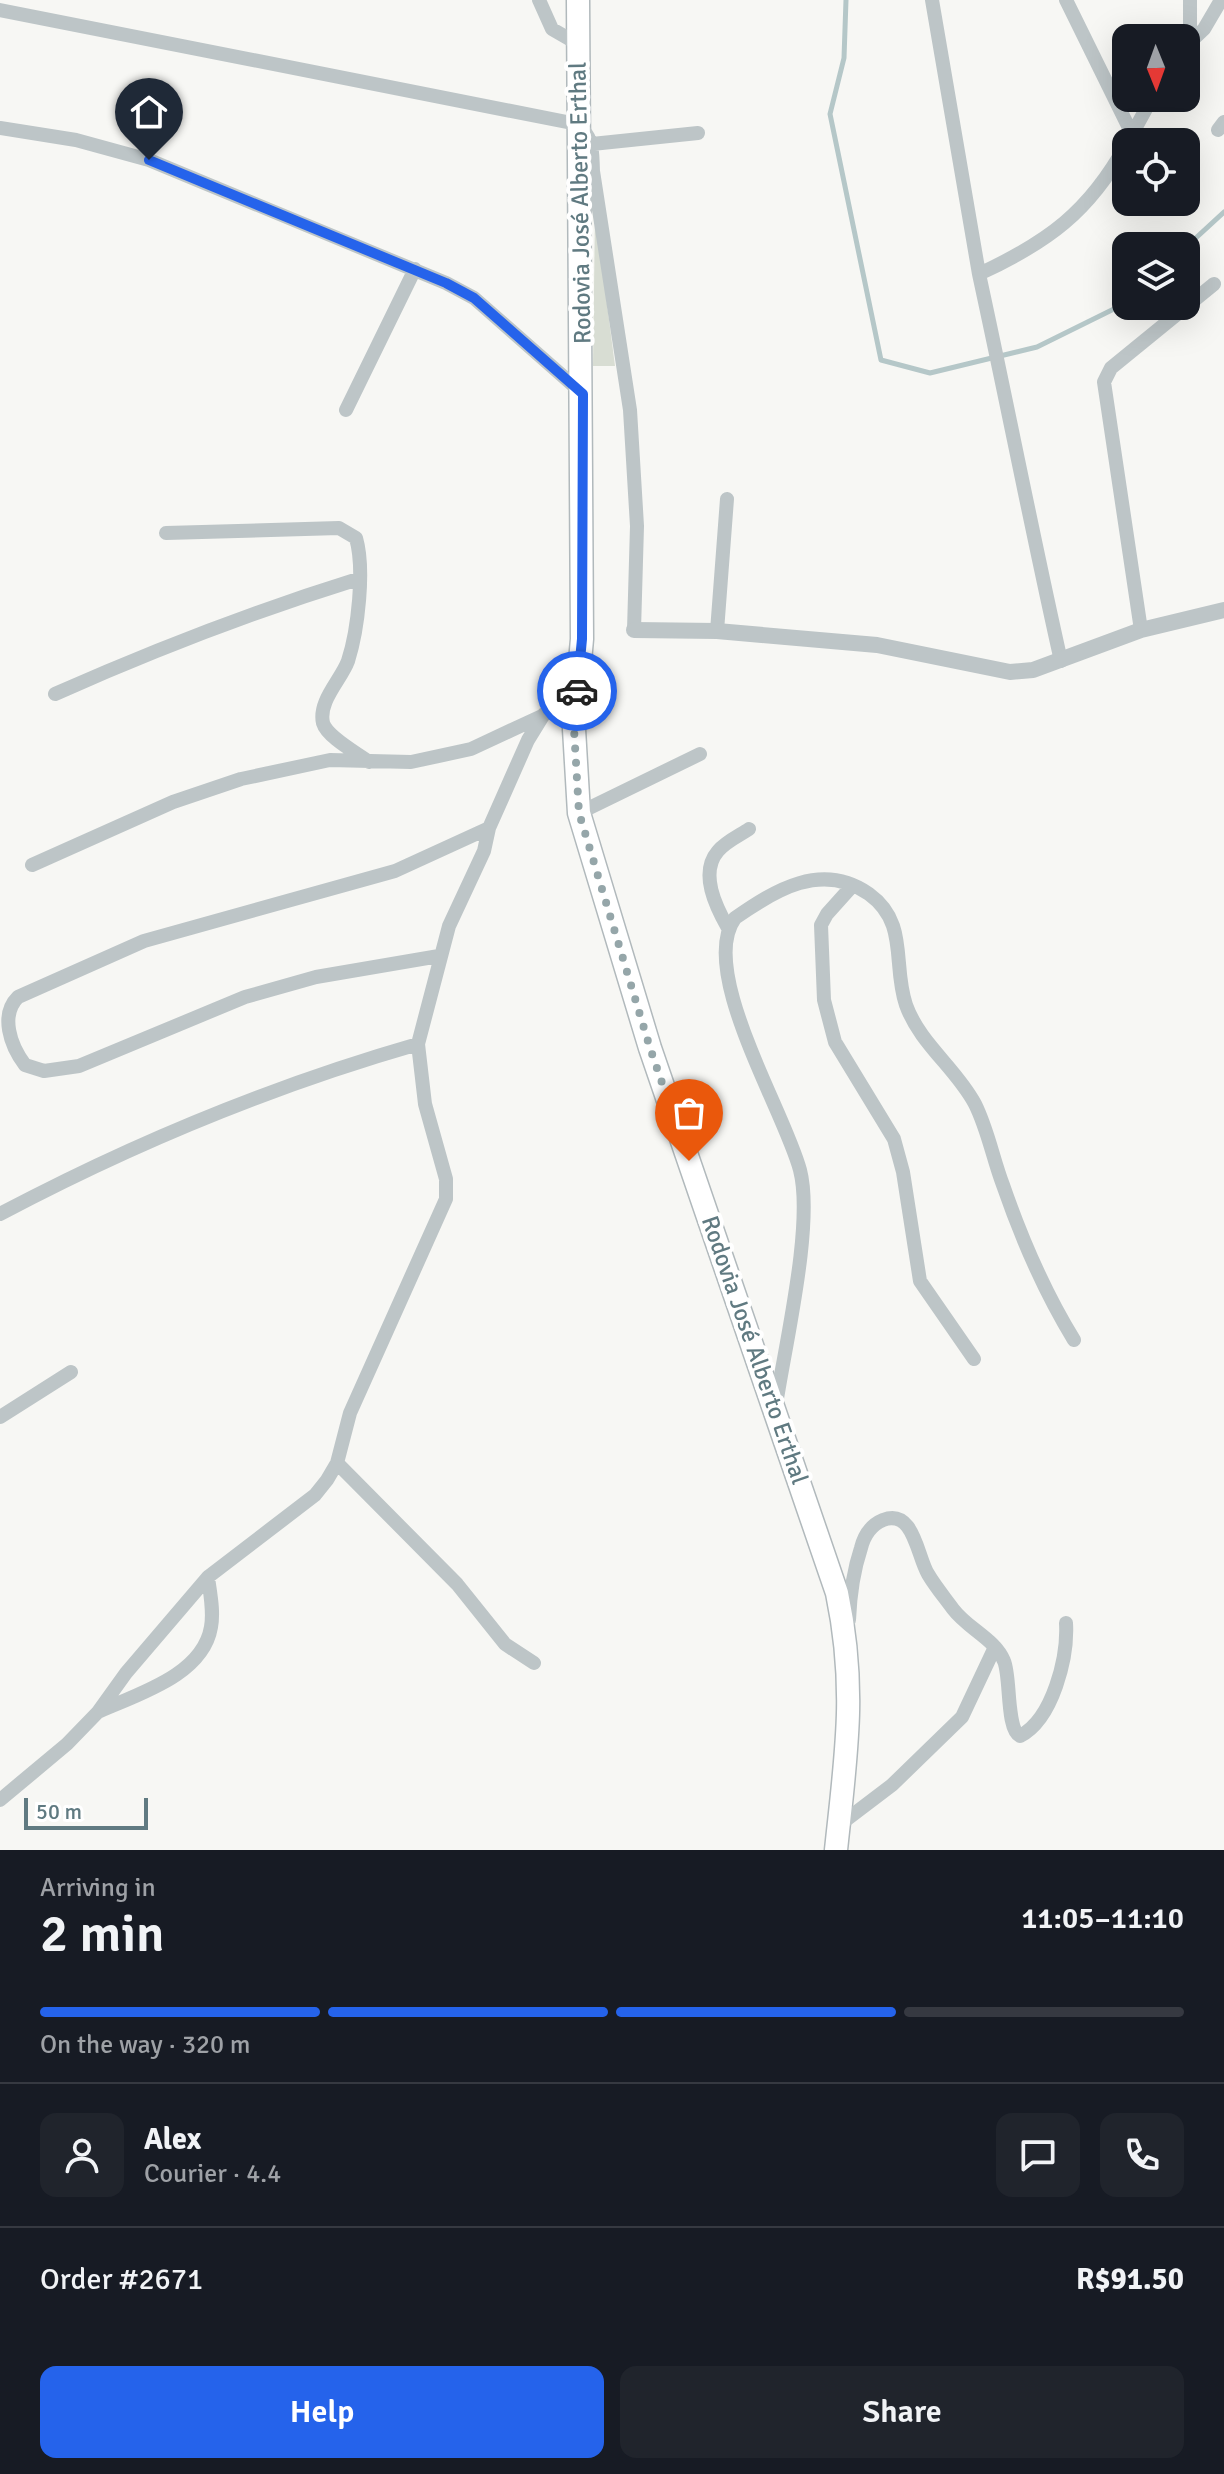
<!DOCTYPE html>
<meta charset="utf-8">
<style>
:root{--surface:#171b24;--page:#20242c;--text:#f1f3f6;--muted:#9ea1a6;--line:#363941;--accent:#2563eb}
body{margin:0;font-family:Signika,sans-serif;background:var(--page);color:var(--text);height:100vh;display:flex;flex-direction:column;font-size:30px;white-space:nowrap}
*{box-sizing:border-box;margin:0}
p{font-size:26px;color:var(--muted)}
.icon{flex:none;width:44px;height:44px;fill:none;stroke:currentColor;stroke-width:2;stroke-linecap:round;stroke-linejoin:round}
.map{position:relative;height:1850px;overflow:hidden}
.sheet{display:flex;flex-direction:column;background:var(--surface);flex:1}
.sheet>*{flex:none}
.needle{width:52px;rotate:179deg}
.fabs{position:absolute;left:1112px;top:24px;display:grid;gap:16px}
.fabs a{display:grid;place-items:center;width:88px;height:88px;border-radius:16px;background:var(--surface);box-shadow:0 8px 32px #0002;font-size:40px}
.scale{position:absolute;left:24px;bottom:20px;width:124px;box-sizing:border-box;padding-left:8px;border:4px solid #607a81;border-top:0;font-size:22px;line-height:28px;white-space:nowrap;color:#607a81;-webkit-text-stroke:6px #fff;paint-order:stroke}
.pin{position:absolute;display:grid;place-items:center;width:68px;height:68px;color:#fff;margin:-82px -34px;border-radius:50% 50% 50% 0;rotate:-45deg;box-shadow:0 0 8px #0007}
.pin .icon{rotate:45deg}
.courier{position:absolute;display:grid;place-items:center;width:80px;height:80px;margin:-40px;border:6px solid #2563eb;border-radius:50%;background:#fff;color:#222;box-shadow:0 2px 10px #0007}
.head em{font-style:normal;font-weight:600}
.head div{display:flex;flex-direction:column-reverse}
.head{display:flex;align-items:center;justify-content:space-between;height:136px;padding:0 40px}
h1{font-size:52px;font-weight:600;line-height:60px}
.bar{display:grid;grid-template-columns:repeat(4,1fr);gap:12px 8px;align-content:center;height:96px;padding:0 40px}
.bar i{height:10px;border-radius:6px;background:var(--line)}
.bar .active{background:var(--accent)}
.bar p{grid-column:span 4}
.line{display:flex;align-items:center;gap:20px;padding:0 40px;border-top:2px solid var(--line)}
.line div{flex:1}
.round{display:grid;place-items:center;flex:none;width:84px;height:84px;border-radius:16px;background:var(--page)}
.cta{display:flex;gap:16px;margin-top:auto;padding:16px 40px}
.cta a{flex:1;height:92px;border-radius:16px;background:var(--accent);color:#fff;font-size:32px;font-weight:600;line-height:92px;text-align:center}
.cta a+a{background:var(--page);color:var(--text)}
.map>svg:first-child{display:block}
</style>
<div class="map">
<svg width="1224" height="1850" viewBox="0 0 1224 1850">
<rect width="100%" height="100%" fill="#f7f7f4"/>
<!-- green -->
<path fill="#d8ddd3" d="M595,211L615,366H593Z"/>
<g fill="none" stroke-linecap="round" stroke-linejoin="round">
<!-- stream -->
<path stroke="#b5c7c8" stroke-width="5" d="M846,0L844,58L830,114L881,360L930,373L1037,347L1126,303
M1186,247L1224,212"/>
<defs>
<path id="primary" d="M578,0L582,639L574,729L579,813L650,1048L837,1593C857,1689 846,1755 836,1850"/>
</defs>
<!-- primary casing -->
<use href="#primary" stroke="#b1b9bc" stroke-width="25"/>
<!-- minor -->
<path stroke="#bdc5c7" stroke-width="14" d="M539,0L552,29L578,44
M932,0L979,274
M1066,0L1132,134
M1190,0V41
M0,10L577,124C594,137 592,151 593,171L630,410L637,526L634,630
M1186,46L1204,29L1221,0
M0,128L76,140L149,160L446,283L474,298L582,393
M1218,130L1224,122
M1130,138L1152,98
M592,144L698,133
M346,410L415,269
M166,533L339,528L356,538C365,569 358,630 348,661C341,680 318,701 323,723C327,737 357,753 369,762
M1141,630L1104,382L1111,368L1214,284
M717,631L727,499
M1061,661C1032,532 1007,403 979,274C1048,242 1089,212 1126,145
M55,694C154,650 255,611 358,579
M579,813L700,754
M32,865L173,802L241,779L330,760L411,762L471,749L544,715
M853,885L827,914L821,925L824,1000L835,1042L894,1139L903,1172L920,1281L974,1359
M728,928C716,907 699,873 718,851C725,842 740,835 749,829
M439,956L316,977L245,997L79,1066L44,1071L25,1065C10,1045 0,1015 18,997L144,941L395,871L489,828
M0,1214C134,1143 272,1086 418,1044
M776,1405C785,1345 814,1224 800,1170C785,1112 697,970 735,918C775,890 822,861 869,894C909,923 892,964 906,1005C920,1044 956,1068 975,1104C988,1130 993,1159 1003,1185C1022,1240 1044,1291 1074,1340
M0,1417L71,1372
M337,1463L457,1584L505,1644L534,1663
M849,1620C850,1595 853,1572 861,1548C864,1536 871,1525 883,1520C914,1508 917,1556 928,1574C935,1586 945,1598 953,1609C968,1629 995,1639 1004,1661C1011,1677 1006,1729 1020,1736C1053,1719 1068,1657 1066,1623
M100,1711C138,1694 203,1675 211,1627C214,1611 210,1593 208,1577
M0,1800L67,1744L98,1712L126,1673L208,1577L315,1495L327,1480L337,1463L350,1413L446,1199V1179L425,1104L418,1044L449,926L484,851L489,828L528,740L544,714L576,705
M838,1826L892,1785L962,1717L995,1647"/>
<!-- tertiary -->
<path stroke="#bdc5c7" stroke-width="16" d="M634,630L717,631L877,645L1010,672L1033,670L1141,630L1224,610"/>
<!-- primary -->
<use href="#primary" stroke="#fff" stroke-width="22"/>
</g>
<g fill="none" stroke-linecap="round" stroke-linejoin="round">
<!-- done -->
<path stroke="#95a6a9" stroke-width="8" stroke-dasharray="0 14.4" d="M577,691L574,729L579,813L650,1048L689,1161"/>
<!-- route -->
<path stroke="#2563eb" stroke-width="10" d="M149,160L446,283L474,298L583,394L582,639L577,691"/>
</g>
<g text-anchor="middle" stroke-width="8" stroke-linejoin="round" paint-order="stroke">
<!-- street labels -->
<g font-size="24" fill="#607a81" stroke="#fff">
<text transform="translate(580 203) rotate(-91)" y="8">Rodovia José Alberto Erthal</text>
<text transform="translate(755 1350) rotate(71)" y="8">Rodovia José Alberto Erthal</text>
</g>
</g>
</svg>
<div class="fabs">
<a><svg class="needle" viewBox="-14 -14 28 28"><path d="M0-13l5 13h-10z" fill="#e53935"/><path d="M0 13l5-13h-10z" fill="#9ea1a6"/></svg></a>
<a><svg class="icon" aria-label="locate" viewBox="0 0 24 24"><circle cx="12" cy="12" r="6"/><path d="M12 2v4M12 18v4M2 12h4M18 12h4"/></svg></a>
<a><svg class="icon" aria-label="layers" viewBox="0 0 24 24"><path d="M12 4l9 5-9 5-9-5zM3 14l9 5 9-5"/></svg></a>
</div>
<div class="scale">50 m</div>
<div class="pin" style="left:689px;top:1161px;background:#ea580c"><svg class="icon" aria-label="bag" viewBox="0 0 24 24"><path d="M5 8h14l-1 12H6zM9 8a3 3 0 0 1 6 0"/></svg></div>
<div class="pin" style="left:149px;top:160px;background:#1f2937"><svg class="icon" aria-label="home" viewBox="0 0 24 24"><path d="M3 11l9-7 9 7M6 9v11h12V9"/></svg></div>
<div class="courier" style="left:577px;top:691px"><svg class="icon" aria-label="car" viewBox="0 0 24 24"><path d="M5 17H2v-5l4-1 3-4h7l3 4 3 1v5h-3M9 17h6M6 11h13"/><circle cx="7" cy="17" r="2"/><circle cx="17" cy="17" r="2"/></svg></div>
</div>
<section class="sheet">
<div class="head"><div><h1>2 min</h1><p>Arriving in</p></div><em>11:05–11:10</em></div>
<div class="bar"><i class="active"></i><i class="active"></i><i class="active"></i><i></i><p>On the way · 320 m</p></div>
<div class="line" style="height:144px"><a class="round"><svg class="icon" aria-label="person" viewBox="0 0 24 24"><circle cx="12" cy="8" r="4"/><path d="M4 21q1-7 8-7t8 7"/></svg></a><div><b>Alex</b><p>Courier · 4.4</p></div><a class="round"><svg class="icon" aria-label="chat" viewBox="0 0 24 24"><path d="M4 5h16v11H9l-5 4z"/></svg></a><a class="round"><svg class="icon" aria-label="phone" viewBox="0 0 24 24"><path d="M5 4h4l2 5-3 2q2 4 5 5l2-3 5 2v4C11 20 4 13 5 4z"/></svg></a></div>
<div class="line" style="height:104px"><div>Order #2671</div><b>R$91.50</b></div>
<div class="cta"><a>Help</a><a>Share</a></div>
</section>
